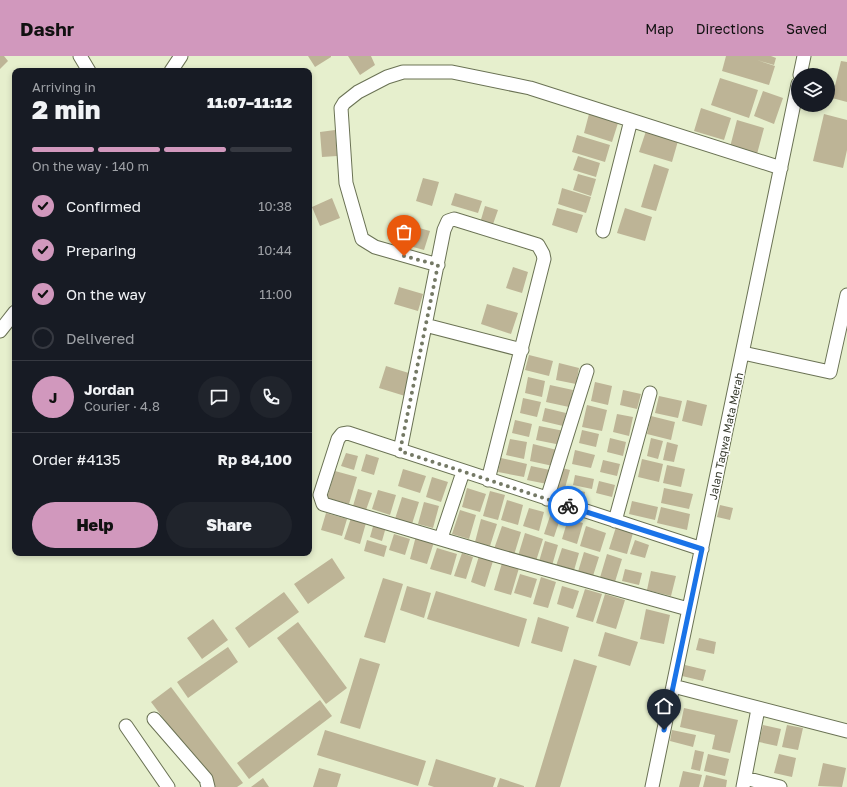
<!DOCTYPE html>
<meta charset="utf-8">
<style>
:root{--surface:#171b24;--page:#20242c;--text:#f1f3f6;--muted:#9ea1a6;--line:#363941;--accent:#d198bd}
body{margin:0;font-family:"Golos Text",sans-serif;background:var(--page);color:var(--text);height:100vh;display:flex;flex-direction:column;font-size:15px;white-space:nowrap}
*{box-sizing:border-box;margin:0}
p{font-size:13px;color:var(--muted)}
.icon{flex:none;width:22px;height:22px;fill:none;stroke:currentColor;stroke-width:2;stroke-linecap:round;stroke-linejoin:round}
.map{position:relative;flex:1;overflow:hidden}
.drawer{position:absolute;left:12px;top:12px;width:300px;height:488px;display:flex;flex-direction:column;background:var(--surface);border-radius:8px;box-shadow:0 2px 6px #0003}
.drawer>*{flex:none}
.buttons{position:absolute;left:791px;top:12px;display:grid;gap:8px}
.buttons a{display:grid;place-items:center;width:44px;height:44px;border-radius:50%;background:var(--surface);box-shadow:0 2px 6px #0003;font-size:20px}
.pin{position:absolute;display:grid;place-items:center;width:34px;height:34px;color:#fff;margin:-41px -17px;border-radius:50% 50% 50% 0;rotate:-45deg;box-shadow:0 0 4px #0007}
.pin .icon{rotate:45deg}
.courier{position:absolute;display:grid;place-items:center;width:40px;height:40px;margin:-20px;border:3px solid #1a73e8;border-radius:50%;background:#fff;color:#222;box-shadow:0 1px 5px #0007}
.overview em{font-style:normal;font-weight:800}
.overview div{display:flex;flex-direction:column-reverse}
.overview{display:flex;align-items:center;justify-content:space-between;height:68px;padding:0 20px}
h1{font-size:26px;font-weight:800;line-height:30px}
.bar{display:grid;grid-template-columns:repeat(4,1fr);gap:6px 4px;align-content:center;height:48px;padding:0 20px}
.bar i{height:5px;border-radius:3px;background:var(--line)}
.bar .current{background:var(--accent)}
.bar p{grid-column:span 4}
.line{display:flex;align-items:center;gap:10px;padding:0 20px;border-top:1px solid var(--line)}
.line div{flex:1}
.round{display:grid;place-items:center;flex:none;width:42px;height:42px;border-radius:21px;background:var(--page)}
ol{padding:0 20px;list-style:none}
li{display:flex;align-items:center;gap:12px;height:44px}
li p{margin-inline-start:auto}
li .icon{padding:4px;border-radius:50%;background:var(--accent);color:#111;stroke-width:4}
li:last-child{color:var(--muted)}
li i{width:22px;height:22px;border:2px solid var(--line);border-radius:50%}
.button{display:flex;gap:8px;margin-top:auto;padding:8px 20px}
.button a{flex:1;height:46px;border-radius:24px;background:var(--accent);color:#111;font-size:16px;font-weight:800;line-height:46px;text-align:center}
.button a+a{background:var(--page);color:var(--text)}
header{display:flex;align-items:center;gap:24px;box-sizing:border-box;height:56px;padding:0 20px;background:var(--accent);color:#111}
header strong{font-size:19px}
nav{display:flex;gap:22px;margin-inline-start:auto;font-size:14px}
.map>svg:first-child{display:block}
</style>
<header>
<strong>Dashr</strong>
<nav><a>Map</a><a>Directions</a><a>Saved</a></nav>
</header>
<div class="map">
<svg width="847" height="731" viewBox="0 0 847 731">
<rect width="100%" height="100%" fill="#e6efcd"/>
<!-- building -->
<path fill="#bdb496" d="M0,0H4L8,5L0,13Z
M308,0H331V1L315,11Z
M348,0H371L375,9L360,19Z
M726,0H771L776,2L774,9L757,4L775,10L769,29L722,15Z
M841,5L847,6V46L832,42Z
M720,22L758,34L749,62L711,49Z
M763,35L783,42L774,68L754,60Z
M701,52L731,62L724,84L694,75Z
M589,58L618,67L612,86L584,77Z
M824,58L847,64V94L843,112L813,105Z
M737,64L764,72L757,98L730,91Z
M335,74L337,100L322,101L320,76Z
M646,75L678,85L672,106L639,96Z
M577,79L610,89L605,106L572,96Z
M578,100L600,107L596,121L573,114Z
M654,108L669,113L656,155L641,151Z
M578,118L596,123L591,140L573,134Z
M423,122L439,126L432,150L416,145Z
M562,132L591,141L586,157L558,148Z
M455,137L482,145L478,157L451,149Z
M332,142L340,162L320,170L312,151Z
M485,150L498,154L492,171L480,167Z
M557,152L583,159L577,177L552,169Z
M625,152L652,161L645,185L617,177Z
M412,170L430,175L424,194L406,189Z
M513,211L528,216L522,237L506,232Z
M399,231L423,238L418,255L394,248Z
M487,248L518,257L511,278L481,268Z
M529,299L553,305L549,320L525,314Z
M559,307L579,312L576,328L556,324Z
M386,310L412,318L405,340L379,332Z
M528,321L545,325L542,341L525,337Z
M595,326L612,330L608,349L591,345Z
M550,329L573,334L569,351L546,346Z
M623,334L641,338L637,353L620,349Z
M659,340L682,345L678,362L655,357Z
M523,342L541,346L537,361L520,357Z
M687,344L707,349L702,370L682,365Z
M587,349L607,354L602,375L582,371Z
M545,352L566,357L563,370L542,365Z
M617,358L633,361L629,380L613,376Z
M651,360L675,366L671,384L647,378Z
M515,364L532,368L529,381L512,377Z
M539,370L564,375L561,389L536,384Z
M582,374L599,378L596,391L579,387Z
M610,382L626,386L623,400L607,396Z
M651,382L663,385L658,403L647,400Z
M510,383L527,386L524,403L506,399Z
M667,386L678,389L674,406L663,404Z
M533,388L557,394L553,410L530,405Z
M575,394L595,399L591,412L572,408Z
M346,397L358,400L354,414L341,410Z
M366,398L379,402L374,419L361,415Z
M501,402L527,408L524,421L498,416Z
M642,403L663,408L659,426L638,421Z
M603,404L620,408L617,420L600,416Z
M667,409L685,413L681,431L663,427Z
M531,410L550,414L547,428L527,424Z
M562,412L570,414L563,439L555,437Z
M403,413L426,420L420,437L398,430Z
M335,415L357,421L349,448L327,442Z
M575,419L594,423L592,433L573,429Z
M432,421L448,426L441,446L426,441Z
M599,425L615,429L612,441L596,437Z
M467,432L486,438L480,456L462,451Z
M569,432L585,436L584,444L567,440Z
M664,432L693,438L689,453L661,447Z
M358,433L372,437L366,454L353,450Z
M378,434L396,439L390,459L372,453Z
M490,435L505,439L498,464L483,460Z
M402,441L419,446L412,468L395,463Z
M507,444L523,449L518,469L501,464Z
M632,445L658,451L655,464L629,458Z
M424,446L439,450L433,472L418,468Z
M720,449L733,452L730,464L717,461Z
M661,451L690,458L687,474L657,467Z
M529,452L544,456L539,475L523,470Z
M460,454L476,459L469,483L452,478Z
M552,454L562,457L554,481L544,478Z
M326,457L347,463L342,480L321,474Z
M351,462L366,467L360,488L344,483Z
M481,463L497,468L490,490L475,486Z
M568,463L583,467L577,488L562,483Z
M374,467L386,471L382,485L370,481Z
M502,470L521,476L514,499L494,493Z
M586,470L606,477L600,496L580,490Z
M616,471L633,477L627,498L609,493Z
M525,477L543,483L536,505L518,500Z
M394,478L410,483L405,499L389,494Z
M416,480L434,486L427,508L410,503Z
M367,484L387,490L384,501L364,495Z
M635,484L649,489L645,502L630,498Z
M545,485L558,489L551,513L538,509Z
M437,492L457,498L451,519L430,513Z
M562,492L579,497L573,518L555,513Z
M584,496L599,501L592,523L577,519Z
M462,497L473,501L466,523L454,520Z
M607,498L622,503L614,529L599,525Z
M479,500L493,505L485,531L471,526Z
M332,502L345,522L308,548L294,528Z
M502,507L519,512L511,539L494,534Z
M625,513L642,517L639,529L622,525Z
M651,515L676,520L671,540L647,534Z
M520,518L537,523L531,542L514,537Z
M541,521L556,526L548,552L533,548Z
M383,522L403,528L385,587L364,581Z
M407,530L431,537L424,562L400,554Z
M562,530L579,535L573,553L557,548Z
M585,533L602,538L593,566L576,561Z
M436,535L527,563L519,591L427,563Z
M284,536L299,556L249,592L235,572Z
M605,538L625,544L616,573L596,567Z
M646,553L670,559L664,588L640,583Z
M538,561L569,571L562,596L531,587Z
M213,563L228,584L202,603L187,582Z
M298,566L347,632L326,648L277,582Z
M605,576L638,586L630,610L598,600Z
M699,582L716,586L714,598L696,594Z
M228,591L238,606L188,642L177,626Z
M360,602L380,608L360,673L340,667Z
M574,603L597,610L560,731H535Z
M685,609L706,614L703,625L682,620Z
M171,631L243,727L237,731H215L151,646Z
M320,644L332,660L249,723L237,707Z
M684,652L738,664L730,697L712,693L715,679L680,671Z
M763,669L781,673L777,690L759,686Z
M787,669L803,672L798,694L782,691Z
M325,674L426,705L418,730L317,699Z
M672,674L696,679L693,691L670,685Z
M695,694L704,696L700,715L691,713Z
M708,698L729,703L725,720L704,715Z
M779,698L796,702L792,721L774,717Z
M436,703L496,722L493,731H434L428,729Z
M823,707L846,712L842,731L818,730Z
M319,712L341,718L337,731H313Z
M683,715L702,719L699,731H679Z
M706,719L727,724L726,731H703Z
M263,722L269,731H251Z
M500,722L524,730V731H497Z"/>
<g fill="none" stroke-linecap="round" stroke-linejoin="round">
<defs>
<path id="street" d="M80,0L89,15
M171,15L181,0
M800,19L804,0
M603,175L631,64
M438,209L375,191L362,183L346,127L341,52L344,47L358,36L387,21L403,16H452L530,32L781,112
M425,269L522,294
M0,275L15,256
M743,297L830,316L847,239
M400,395L444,174L448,165L454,163L538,189L543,198L544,203L488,424
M547,443L587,315
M615,465L650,337
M441,482L463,416
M688,553L495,499L323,448L320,439L338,383L342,378L348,377L702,493
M673,630L847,675
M154,663L206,723L208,731
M126,670L168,731
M745,722L780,731
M652,731L798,28
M743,731L758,653"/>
</defs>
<!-- street casing -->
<use href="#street" stroke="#6a7254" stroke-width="15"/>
<!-- street -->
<use href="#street" stroke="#fff" stroke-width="13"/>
</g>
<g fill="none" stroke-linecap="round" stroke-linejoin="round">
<!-- done -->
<path stroke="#747965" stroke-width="4" stroke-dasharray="0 7.2" d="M404,200L438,209L400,395L568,450"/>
<!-- route -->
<path stroke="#1a73e8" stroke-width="5" d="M568,450L702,493L664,674"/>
</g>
<g text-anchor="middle" stroke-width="3" stroke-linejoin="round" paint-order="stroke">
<!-- street labels -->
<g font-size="11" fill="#363a2d" stroke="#fff">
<text transform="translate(726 380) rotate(-78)" y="4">Jalan Taqwa Mata Merah</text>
</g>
</g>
</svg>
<div class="buttons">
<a><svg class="icon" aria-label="layers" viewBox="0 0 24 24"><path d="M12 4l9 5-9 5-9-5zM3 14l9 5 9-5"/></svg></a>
</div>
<div class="pin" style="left:404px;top:200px;background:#ea580c"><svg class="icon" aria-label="bag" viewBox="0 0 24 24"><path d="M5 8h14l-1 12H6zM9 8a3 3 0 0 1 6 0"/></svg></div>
<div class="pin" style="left:664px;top:674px;background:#1f2937"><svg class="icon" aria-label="home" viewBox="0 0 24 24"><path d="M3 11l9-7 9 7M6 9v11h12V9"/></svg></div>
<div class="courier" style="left:568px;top:450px"><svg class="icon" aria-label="bike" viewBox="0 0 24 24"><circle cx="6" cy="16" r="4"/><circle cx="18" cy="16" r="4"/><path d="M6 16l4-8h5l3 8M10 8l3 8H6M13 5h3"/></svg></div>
<section class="drawer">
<div class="overview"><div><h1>2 min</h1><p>Arriving in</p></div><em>11:07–11:12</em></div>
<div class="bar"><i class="current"></i><i class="current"></i><i class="current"></i><i></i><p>On the way · 140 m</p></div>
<ol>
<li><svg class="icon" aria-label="check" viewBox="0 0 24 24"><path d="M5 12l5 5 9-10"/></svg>Confirmed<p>10:38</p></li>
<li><svg class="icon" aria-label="check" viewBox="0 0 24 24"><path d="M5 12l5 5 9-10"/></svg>Preparing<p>10:44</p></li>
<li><svg class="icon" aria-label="check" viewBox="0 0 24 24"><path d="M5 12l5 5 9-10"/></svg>On the way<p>11:00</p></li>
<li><i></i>Delivered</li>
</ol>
<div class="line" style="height:72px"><b class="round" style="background:var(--accent);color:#111">J</b><div><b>Jordan</b><p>Courier · 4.8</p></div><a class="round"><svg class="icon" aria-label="chat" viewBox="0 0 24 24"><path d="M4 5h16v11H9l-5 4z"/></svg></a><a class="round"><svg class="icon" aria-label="phone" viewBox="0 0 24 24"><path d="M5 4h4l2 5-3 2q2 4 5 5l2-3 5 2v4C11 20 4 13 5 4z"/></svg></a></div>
<div class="line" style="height:52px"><div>Order #4135</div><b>Rp 84,100</b></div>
<div class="button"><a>Help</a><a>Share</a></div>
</section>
</div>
